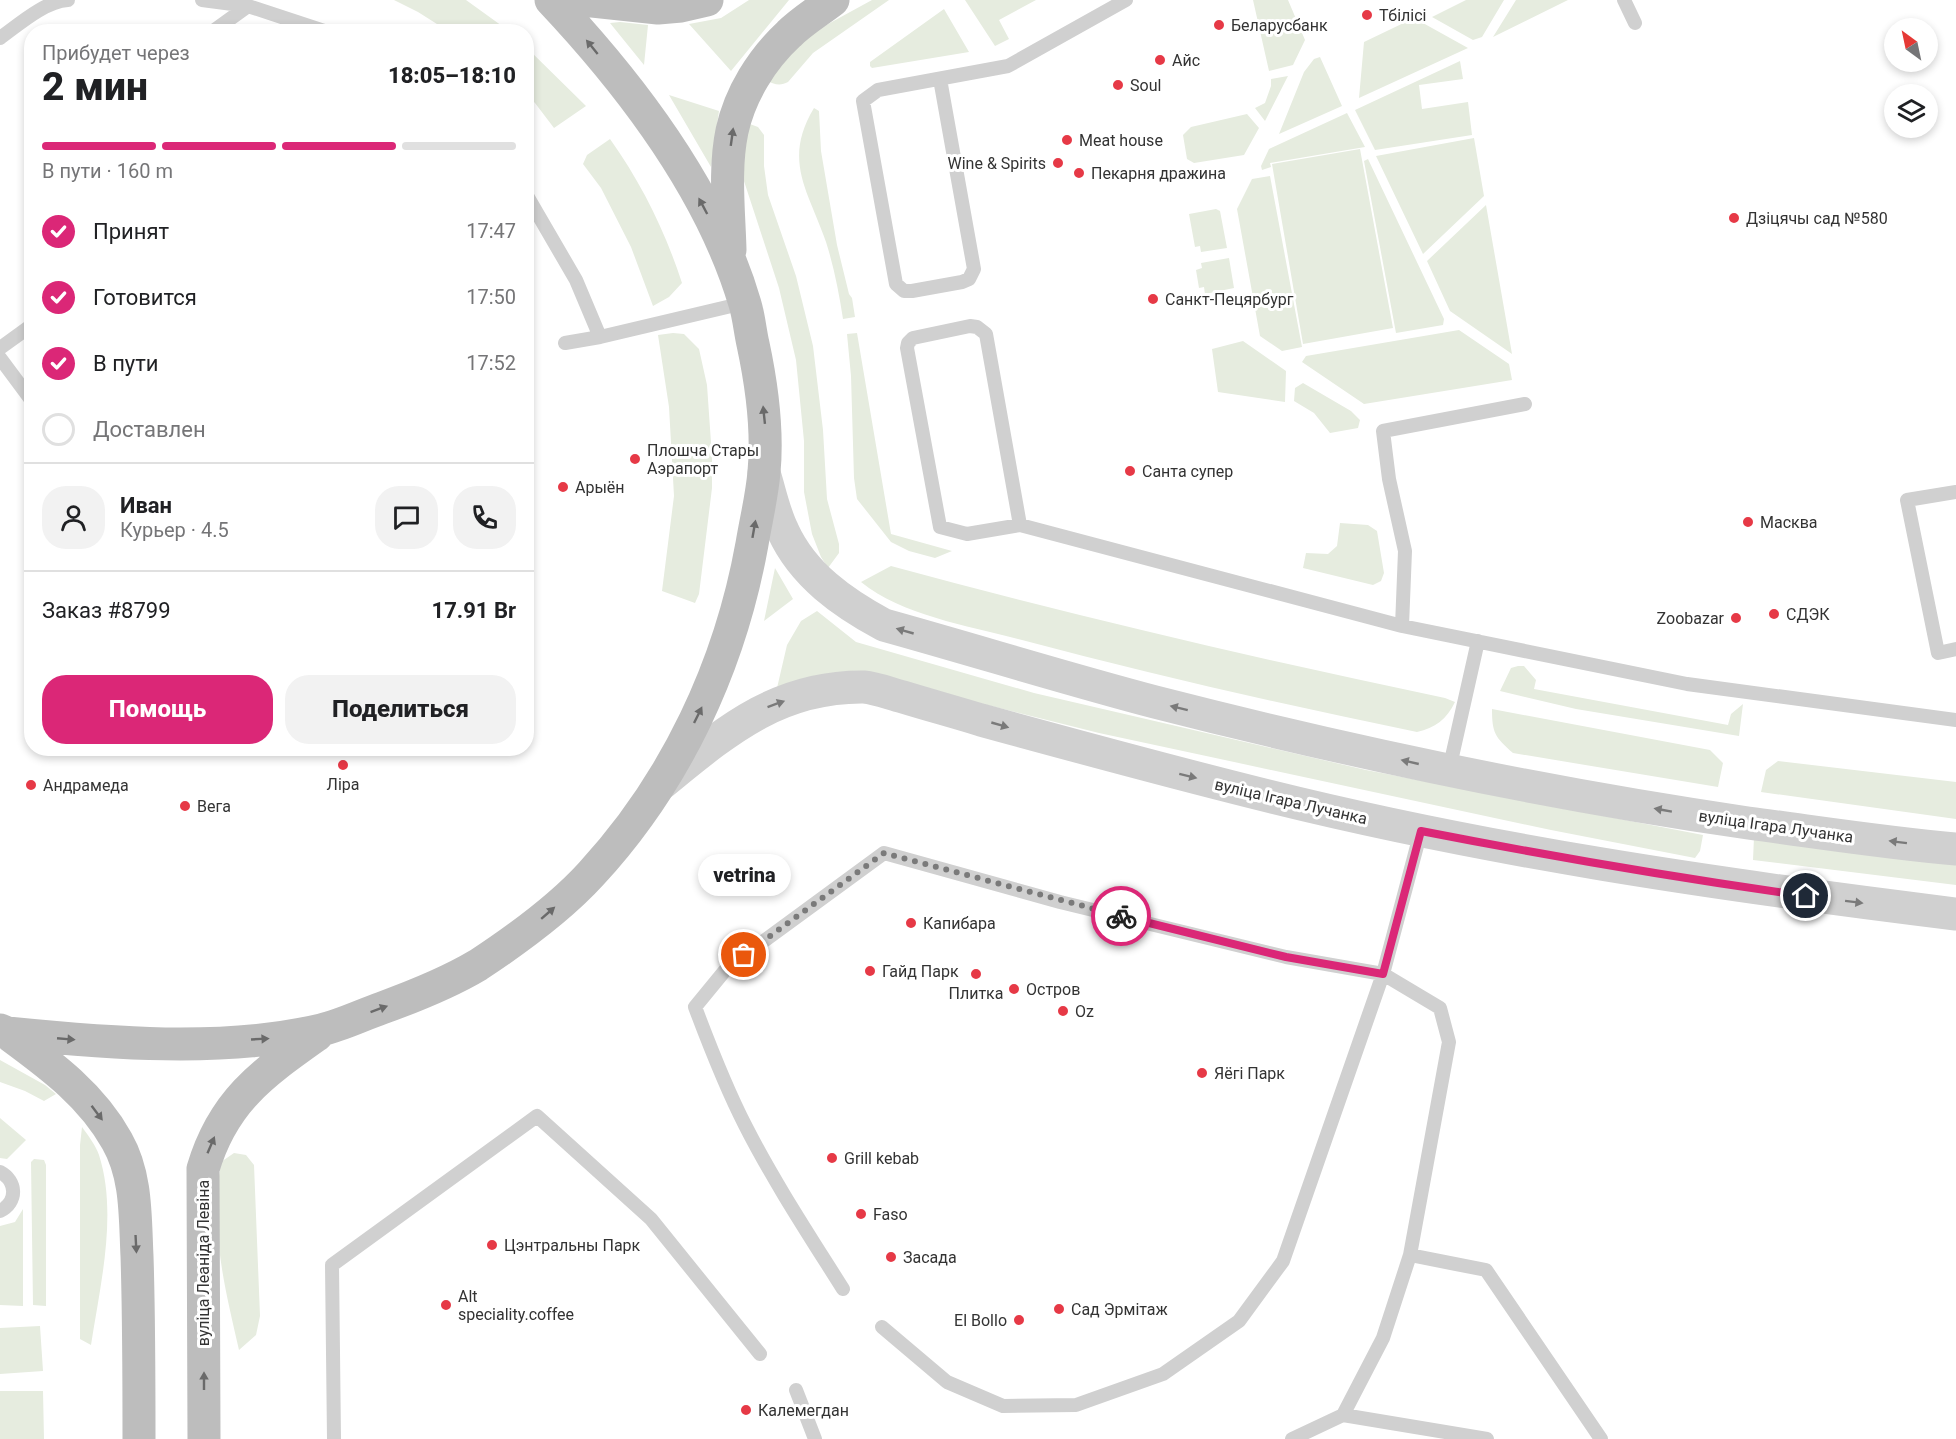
<!DOCTYPE html>
<html lang="ru">
<meta charset="utf-8">
<style>
:root{--surface:#fff;--page:#f2f2f2;--text:#202124;--muted:#757577;--line:#e0e0e0;--accent:#db2777}
body{margin:0;font-family:Roboto,sans-serif;background:var(--page);color:var(--text);height:100vh;display:flex;flex-direction:column;font-size:22px;white-space:nowrap}
*{box-sizing:border-box;margin:0}
p{font-size:20px;color:var(--muted)}
.icon{flex:none;width:33px;height:33px;fill:none;stroke:currentColor;stroke-width:2;stroke-linecap:round;stroke-linejoin:round}
.map{position:relative;flex:1;overflow:hidden}
.panel{position:absolute;left:24px;top:24px;width:510px;height:732px;display:flex;flex-direction:column;background:var(--surface);border-radius:24px;box-shadow:0 3px 9px #0003}
.panel>*{flex:none}
.needle{width:39px;rotate:327deg}
.controls{position:absolute;left:1884px;top:18px;display:grid;gap:12px}
.controls a{display:grid;place-items:center;width:54px;height:54px;border-radius:50%;background:var(--surface);box-shadow:0 3px 9px #0003;font-size:30px}
.pin{position:absolute;display:grid;place-items:center;width:51px;height:51px;color:#fff;margin:-26px;border:3px solid #fff;border-radius:50%;box-shadow:0 2px 6px #0007}
.courier{position:absolute;display:grid;place-items:center;width:60px;height:60px;margin:-30px;border:4px solid #db2777;border-radius:50%;background:#fff;color:#222;box-shadow:0 2px 8px #0007}
.bubble{position:absolute;height:42px;border-radius:21px;background:var(--surface);box-shadow:0 3px 9px #0003;font-size:20px;font-weight:800;line-height:42px;text-align:center}
.summary em{font-style:normal;font-weight:800}
.summary div{display:flex;flex-direction:column-reverse}
.summary{display:flex;align-items:center;justify-content:space-between;height:102px;padding:0 18px}
h1{font-size:39px;font-weight:800;line-height:45px}
.bar{display:grid;grid-template-columns:repeat(4,1fr);gap:9px 6px;align-content:center;height:72px;padding:0 18px}
.bar i{height:8px;border-radius:4px;background:var(--line)}
.bar .on{background:var(--accent)}
.bar p{grid-column:span 4}
.line{display:flex;align-items:center;gap:15px;padding:0 18px;border-top:2px solid var(--line)}
.line div{flex:1}
.round{display:grid;place-items:center;flex:none;width:63px;height:63px;border-radius:24px;background:var(--page)}
ol{padding:0 18px;list-style:none}
li{display:flex;align-items:center;gap:18px;height:66px}
li p{margin-inline-start:auto}
li .icon{padding:6px;border-radius:50%;background:var(--accent);color:#fff;stroke-width:4}
li:last-child{color:var(--muted)}
li i{width:33px;height:33px;border:3px solid var(--line);border-radius:50%}
.cta{display:flex;gap:12px;margin-top:auto;padding:12px 18px}
.cta a{flex:1;height:69px;border-radius:24px;background:var(--accent);color:#fff;font-size:24px;font-weight:800;line-height:69px;text-align:center}
.cta a+a{background:var(--page);color:var(--text)}
.map>svg:first-child{display:block}
</style>
<div class="map">
<svg width="1956" height="1439" viewBox="0 0 1956 1439">
<rect width="100%" height="100%" fill="#fff"/>
<!-- green -->
<path fill="#e6ecdf" d="M394,0H466L509,31H448L418,12Z
M749,0H789L731,71L689,24L721,18Z
M872,0H889L813,53L788,82C781,86 774,85 766,80L797,41Z
M965,0H1036L999,20L1009,39L995,46Z
M1253,0H1288L1305,40L1293,65L1269,71Z
M1466,0H1504L1482,37L1473,40L1432,17Z
M1516,0H1568L1493,37Z
M944,9L969,52L872,68L870,66V62Z
M1414,18L1468,48L1359,98L1364,42Z
M620,22L648,25L644,65L610,23Z
M526,47L586,106L554,128L535,103L527,95Z
M1320,57L1342,106L1279,134L1304,72L1314,59Z
M1460,61L1463,79L1419,85L1422,109L1468,102L1472,135L1375,150L1355,110Z
M1288,76L1265,121L1255,108L1265,103L1271,86V79Z
M669,95L719,111L711,167Z
M814,108L819,111L821,151L837,245L849,294L852,298L855,317L843,319C839,293 834,267 826,242C809,192 782,161 814,108Z
M1347,113L1365,147L1270,163L1271,167L1262,170L1261,166L1269,149Z
M1247,114L1259,128L1244,155L1194,163L1187,159L1183,135L1191,127Z
M747,123L758,127L764,135V166L768,195L796,276L813,346L823,430L827,499L839,544V553L828,568L821,557L812,534L804,492V441L796,360L779,288L743,178Z
M1474,138L1484,196L1423,254L1376,156Z
M610,139C642,184 665,231 682,283L669,297L653,306L631,247L601,188L583,164L587,155Z
M1360,149L1393,328L1303,344L1272,164Z
M1368,159L1444,319L1443,325L1396,333L1364,161Z
M1270,176L1302,347L1282,351L1260,336L1237,209L1252,179Z
M1486,205L1512,354L1450,311L1427,261Z
M1216,209L1220,211L1227,248L1201,252L1200,246L1195,247L1189,214Z
M1229,258L1234,288L1205,294L1204,287L1199,288L1196,270L1202,268L1201,263Z
M1459,330L1509,364L1512,380L1364,404L1302,362L1306,356Z
M673,333L684,334L699,349L707,385L712,457V488L699,594L695,603L662,591L674,496L669,407L658,335Z
M857,333L891,534L952,551L935,558L909,551L891,542L857,499L854,478L851,376L847,334Z
M1243,341L1286,371L1285,402L1218,392L1212,349Z
M1303,383L1351,411L1360,420L1358,428L1330,433L1314,413L1294,401L1295,388Z
M1340,523L1368,525L1377,531L1384,573L1381,581L1373,585L1303,568L1306,553L1328,554L1337,546Z
M891,566C1074,616 1259,659 1445,698L1455,702C1447,719 1435,728 1417,732C1285,705 1153,675 1022,640C970,626 903,616 861,582Z
M775,568L793,599L764,621Z
M817,611L856,642L1034,693L1366,770L1703,835L1700,851L1695,858L1551,830L1099,733L916,687L777,688L787,645L801,621Z
M1518,666H1524L1536,680L1534,689L1728,725L1731,714L1743,704L1739,736L1576,709L1500,691L1511,668Z
M1492,709L1710,750L1723,763L1718,787L1513,753C1495,737 1492,733 1492,709Z
M1778,761L1956,782V819L1761,792L1766,770Z
M1754,837L1956,861V885L1753,860Z
M0,1060L45,1085L56,1094L44,1101L25,1091L0,1082Z
M0,1118L26,1140L7,1159L0,1158Z
M82,1127C88,1135 96,1146 99,1155C118,1214 100,1286 91,1345L80,1339V1145Z
M234,1153L246,1155L254,1165L260,1316L256,1335L239,1350C224,1284 210,1231 221,1162Z
M34,1159L44,1160L46,1165V1306L33,1305L31,1162Z
M23,1209V1306L0,1305V1226L15,1222Z
M40,1326L43,1371L0,1374V1328Z
M0,1391H43L44,1439H0Z"/>
<g fill="none" stroke-linecap="round" stroke-linejoin="round">
<!-- service -->
<path stroke="#d0d0d0" stroke-width="14" d="M202,0L248,6L327,32
M1624,0L1635,23
M212,32L248,6
M0,38C18,25 45,1 68,0
M940,79L974,269L969,279L962,282L912,291H904L896,284L863,101L878,90L1008,66L1126,0
M526,194L576,280L600,337L744,303
M565,343L600,337
M0,348L32,325
M0,358L32,401
M1956,492L1907,500L1938,653L1956,649
M1020,525L986,334L977,327L970,326L913,338L908,343L907,348L940,527L967,534L1020,525L1402,626L1687,684L1956,720
M1402,626L1405,551L1389,479L1383,431L1525,404
M1449,770L1478,641
M0,1172C17,1181 18,1202 0,1211
M1410,1255L1486,1270L1601,1439
M843,1289C809,1235 774,1182 745,1125C725,1086 710,1047 695,1007L727,968L884,853L1060,902L1286,957L1383,974L1440,1008L1449,1042L1410,1255L1383,1338L1343,1415L1292,1439
M882,1327L947,1382L1003,1406L1076,1405L1163,1374L1239,1321L1283,1261L1383,974L1421,831
M796,1390L815,1439
M1343,1415L1487,1439
M334,1439L332,1265L537,1116L651,1219L760,1354"/>
<!-- tertiary -->
<path stroke="#d0d0d0" stroke-width="33" d="M764,473C770,492 774,513 783,531C803,575 843,603 884,625C974,650 1064,678 1155,702C1350,752 1548,794 1748,823C1817,832 1887,843 1956,849
M661,784C725,732 777,686 864,687C876,688 891,694 903,697C929,705 955,712 981,720C1072,745 1164,770 1256,793C1486,851 1720,885 1956,914"/>
<!-- secondary -->
<path stroke="#bdbdbd" stroke-width="33" d="M583,0L658,8L681,6L707,0
M730,250C729,212 724,169 732,131C740,94 762,59 789,34C802,21 819,11 833,0
M0,1030L7,1033C107,1043 223,1053 321,1030C342,1025 362,1015 382,1008C415,996 448,983 478,965C516,940 560,908 591,874C676,782 730,666 752,544C756,520 762,496 764,472C768,429 762,386 753,344C750,331 749,317 745,304C712,191 631,85 551,0
M7,1033C49,1064 91,1094 117,1141C137,1176 135,1217 137,1256C139,1317 139,1378 139,1439
M204,1439L203,1169C223,1101 262,1074 317,1035"/>
</g>
<!-- one-way arrows -->
<defs><path id="oneway-solid" d="M-6-.8H1V-3.2L6.5 0L1 3.2V.8H-6Z" transform="scale(1.5)"/></defs>
<g fill="#6a6a6a">
<use href="#oneway-solid" transform="translate(592 47) rotate(-129)"/>
<use href="#oneway-solid" transform="translate(732 137) rotate(-82)"/>
<use href="#oneway-solid" transform="translate(703 206) rotate(-118)"/>
<use href="#oneway-solid" transform="translate(764 415) rotate(-96)"/>
<use href="#oneway-solid" transform="translate(754 529) rotate(-80)"/>
<use href="#oneway-solid" transform="translate(698 715) rotate(-64)"/>
<use href="#oneway-solid" transform="translate(548 913) rotate(-41)"/>
<use href="#oneway-solid" transform="translate(379 1009) rotate(-20)"/>
<use href="#oneway-solid" transform="translate(66 1039) rotate(5)"/>
<use href="#oneway-solid" transform="translate(260 1039) rotate(-3)"/>
<use href="#oneway-solid" transform="translate(97 1113) rotate(53)"/>
<use href="#oneway-solid" transform="translate(211 1145) rotate(-67)"/>
<use href="#oneway-solid" transform="translate(136 1244) rotate(87)"/>
<use href="#oneway-solid" transform="translate(204 1381) rotate(-90)"/>
</g>
<g fill="#7a7a7a">
<use href="#oneway-solid" transform="translate(905 631) rotate(-164)"/>
<use href="#oneway-solid" transform="translate(776 704) rotate(-20)"/>
<use href="#oneway-solid" transform="translate(1179 708) rotate(-166)"/>
<use href="#oneway-solid" transform="translate(1000 725) rotate(16)"/>
<use href="#oneway-solid" transform="translate(1410 762) rotate(-167)"/>
<use href="#oneway-solid" transform="translate(1188 776) rotate(14)"/>
<use href="#oneway-solid" transform="translate(1663 810) rotate(-170)"/>
<use href="#oneway-solid" transform="translate(1898 842) rotate(-173)"/>
<use href="#oneway-solid" transform="translate(1854 902) rotate(7)"/>
</g>
<g fill="none" stroke-linecap="round" stroke-linejoin="round">
<!-- done -->
<path stroke="#7a7a7a" stroke-width="6" stroke-dasharray="0 10.8" d="M744,955L884,853L1121,916"/>
<!-- route -->
<path stroke="#db2777" stroke-width="8" d="M1121,916L1286,957L1383,974L1421,831C1549,856 1677,878 1806,896"/>
</g>
<!-- markers -->
<g fill="#e63946" stroke="#fff" stroke-width="2">
<circle cx="1367" cy="15" r="6"/>
<circle cx="1219" cy="25" r="6"/>
<circle cx="1160" cy="60" r="6"/>
<circle cx="1118" cy="85" r="6"/>
<circle cx="1067" cy="140" r="6"/>
<circle cx="1058" cy="163" r="6"/>
<circle cx="1079" cy="173" r="6"/>
<circle cx="1734" cy="218" r="6"/>
<circle cx="1153" cy="299" r="6"/>
<circle cx="635" cy="459" r="6"/>
<circle cx="1130" cy="471" r="6"/>
<circle cx="563" cy="487" r="6"/>
<circle cx="1748" cy="522" r="6"/>
<circle cx="1774" cy="614" r="6"/>
<circle cx="1736" cy="618" r="6"/>
<circle cx="343" cy="765" r="6"/>
<circle cx="31" cy="785" r="6"/>
<circle cx="185" cy="806" r="6"/>
<circle cx="911" cy="923" r="6"/>
<circle cx="870" cy="971" r="6"/>
<circle cx="976" cy="974" r="6"/>
<circle cx="1014" cy="989" r="6"/>
<circle cx="1063" cy="1011" r="6"/>
<circle cx="1202" cy="1073" r="6"/>
<circle cx="832" cy="1158" r="6"/>
<circle cx="861" cy="1214" r="6"/>
<circle cx="492" cy="1245" r="6"/>
<circle cx="891" cy="1257" r="6"/>
<circle cx="446" cy="1305" r="6"/>
<circle cx="1059" cy="1309" r="6"/>
<circle cx="1019" cy="1320" r="6"/>
<circle cx="746" cy="1410" r="6"/>
</g>
<g text-anchor="middle" stroke-width="6" stroke-linejoin="round" paint-order="stroke">
<!-- poi labels -->
<g font-size="16" fill="#333" stroke="#fff" text-anchor="start">
<text x="1379" y="21">Тбілісі</text>
<text x="1231" y="31">Беларусбанк</text>
<text x="1172" y="66">Айс</text>
<text x="1130" y="91">Soul</text>
<text x="1079" y="146">Meat house</text>
<text x="1046" y="169" text-anchor="end">Wine &amp; Spirits</text>
<text x="1091" y="179">Пекарня дражина</text>
<text x="1746" y="224">Дзіцячы сад №580</text>
<text x="1165" y="305">Санкт-Пецярбург</text>
<text x="647" y="456">Плошча Стары<tspan x="647" dy="18">Аэрапорт</tspan></text>
<text x="1142" y="477">Санта супер</text>
<text x="575" y="493">Арыён</text>
<text x="1760" y="528">Масква</text>
<text x="1786" y="620">СДЭК</text>
<text x="1724" y="624" text-anchor="end">Zoobazar</text>
<text x="343" y="790" text-anchor="middle">Ліра</text>
<text x="43" y="791">Андрамеда</text>
<text x="197" y="812">Вега</text>
<text x="923" y="929">Капибара</text>
<text x="882" y="977">Гайд Парк</text>
<text x="1026" y="995">Остров</text>
<text x="976" y="999" text-anchor="middle">Плитка</text>
<text x="1075" y="1017">Oz</text>
<text x="1214" y="1079">Яёгі Парк</text>
<text x="844" y="1164">Grill kebab</text>
<text x="873" y="1220">Faso</text>
<text x="504" y="1251">Цэнтральны Парк</text>
<text x="903" y="1263">Засада</text>
<text x="458" y="1302">Alt<tspan x="458" dy="18">speciality.coffee</tspan></text>
<text x="1071" y="1315">Сад Эрмітаж</text>
<text x="1007" y="1326" text-anchor="end">El Bollo</text>
<text x="758" y="1416">Калемегдан</text>
</g>
<!-- street labels -->
<g font-size="16" fill="#333" stroke="#fff">
<text transform="translate(1291 801) rotate(13)" y="6">вуліца Ігара Лучанка</text>
<text transform="translate(1776 826) rotate(8)" y="6">вуліца Ігара Лучанка</text>
<text transform="translate(203 1263) rotate(-90)" y="6">вуліца Леаніда Левіна</text>
</g>
</g>
</svg>
<div class="controls">
<a><svg class="needle" viewBox="-14 -14 28 28"><path d="M0-13l5 13h-10z" fill="#e53935"/><path d="M0 13l5-13h-10z" fill="#757577"/></svg></a>
<a><svg class="icon" aria-label="layers" viewBox="0 0 24 24"><path d="M12 4l9 5-9 5-9-5zM3 14l9 5 9-5"/></svg></a>
</div>
<div class="pin" style="left:744px;top:955px;background:#ea580c"><svg class="icon" aria-label="bag" viewBox="0 0 24 24"><path d="M5 8h14l-1 12H6zM9 8a3 3 0 0 1 6 0"/></svg></div>
<div class="pin" style="left:1806px;top:896px;background:#1f2937"><svg class="icon" aria-label="home" viewBox="0 0 24 24"><path d="M3 11l9-7 9 7M6 9v11h12V9"/></svg></div>
<div class="courier" style="left:1121px;top:916px"><svg class="icon" aria-label="bike" viewBox="0 0 24 24"><circle cx="6" cy="16" r="4"/><circle cx="18" cy="16" r="4"/><path d="M6 16l4-8h5l3 8M10 8l3 8H6M13 5h3"/></svg></div>
<div class="bubble" style="left:698px;top:854px;width:93px">vetrina</div>
<section class="panel">
<div class="summary"><div><h1>2 мин</h1><p>Прибудет через</p></div><em>18:05–18:10</em></div>
<div class="bar"><i class="on"></i><i class="on"></i><i class="on"></i><i></i><p>В пути · 160 m</p></div>
<ol>
<li><svg class="icon" aria-label="check" viewBox="0 0 24 24"><path d="M5 12l5 5 9-10"/></svg>Принят<p>17:47</p></li>
<li><svg class="icon" aria-label="check" viewBox="0 0 24 24"><path d="M5 12l5 5 9-10"/></svg>Готовится<p>17:50</p></li>
<li><svg class="icon" aria-label="check" viewBox="0 0 24 24"><path d="M5 12l5 5 9-10"/></svg>В пути<p>17:52</p></li>
<li><i></i>Доставлен</li>
</ol>
<div class="line" style="height:108px"><a class="round"><svg class="icon" aria-label="person" viewBox="0 0 24 24"><circle cx="12" cy="8" r="4"/><path d="M4 21q1-7 8-7t8 7"/></svg></a><div><b>Иван</b><p>Курьер · 4.5</p></div><a class="round"><svg class="icon" aria-label="chat" viewBox="0 0 24 24"><path d="M4 5h16v11H9l-5 4z"/></svg></a><a class="round"><svg class="icon" aria-label="phone" viewBox="0 0 24 24"><path d="M5 4h4l2 5-3 2q2 4 5 5l2-3 5 2v4C11 20 4 13 5 4z"/></svg></a></div>
<div class="line" style="height:78px"><div>Заказ #8799</div><b>17.91 Br</b></div>
<div class="cta"><a>Помощь</a><a>Поделиться</a></div>
</section>
</div>
